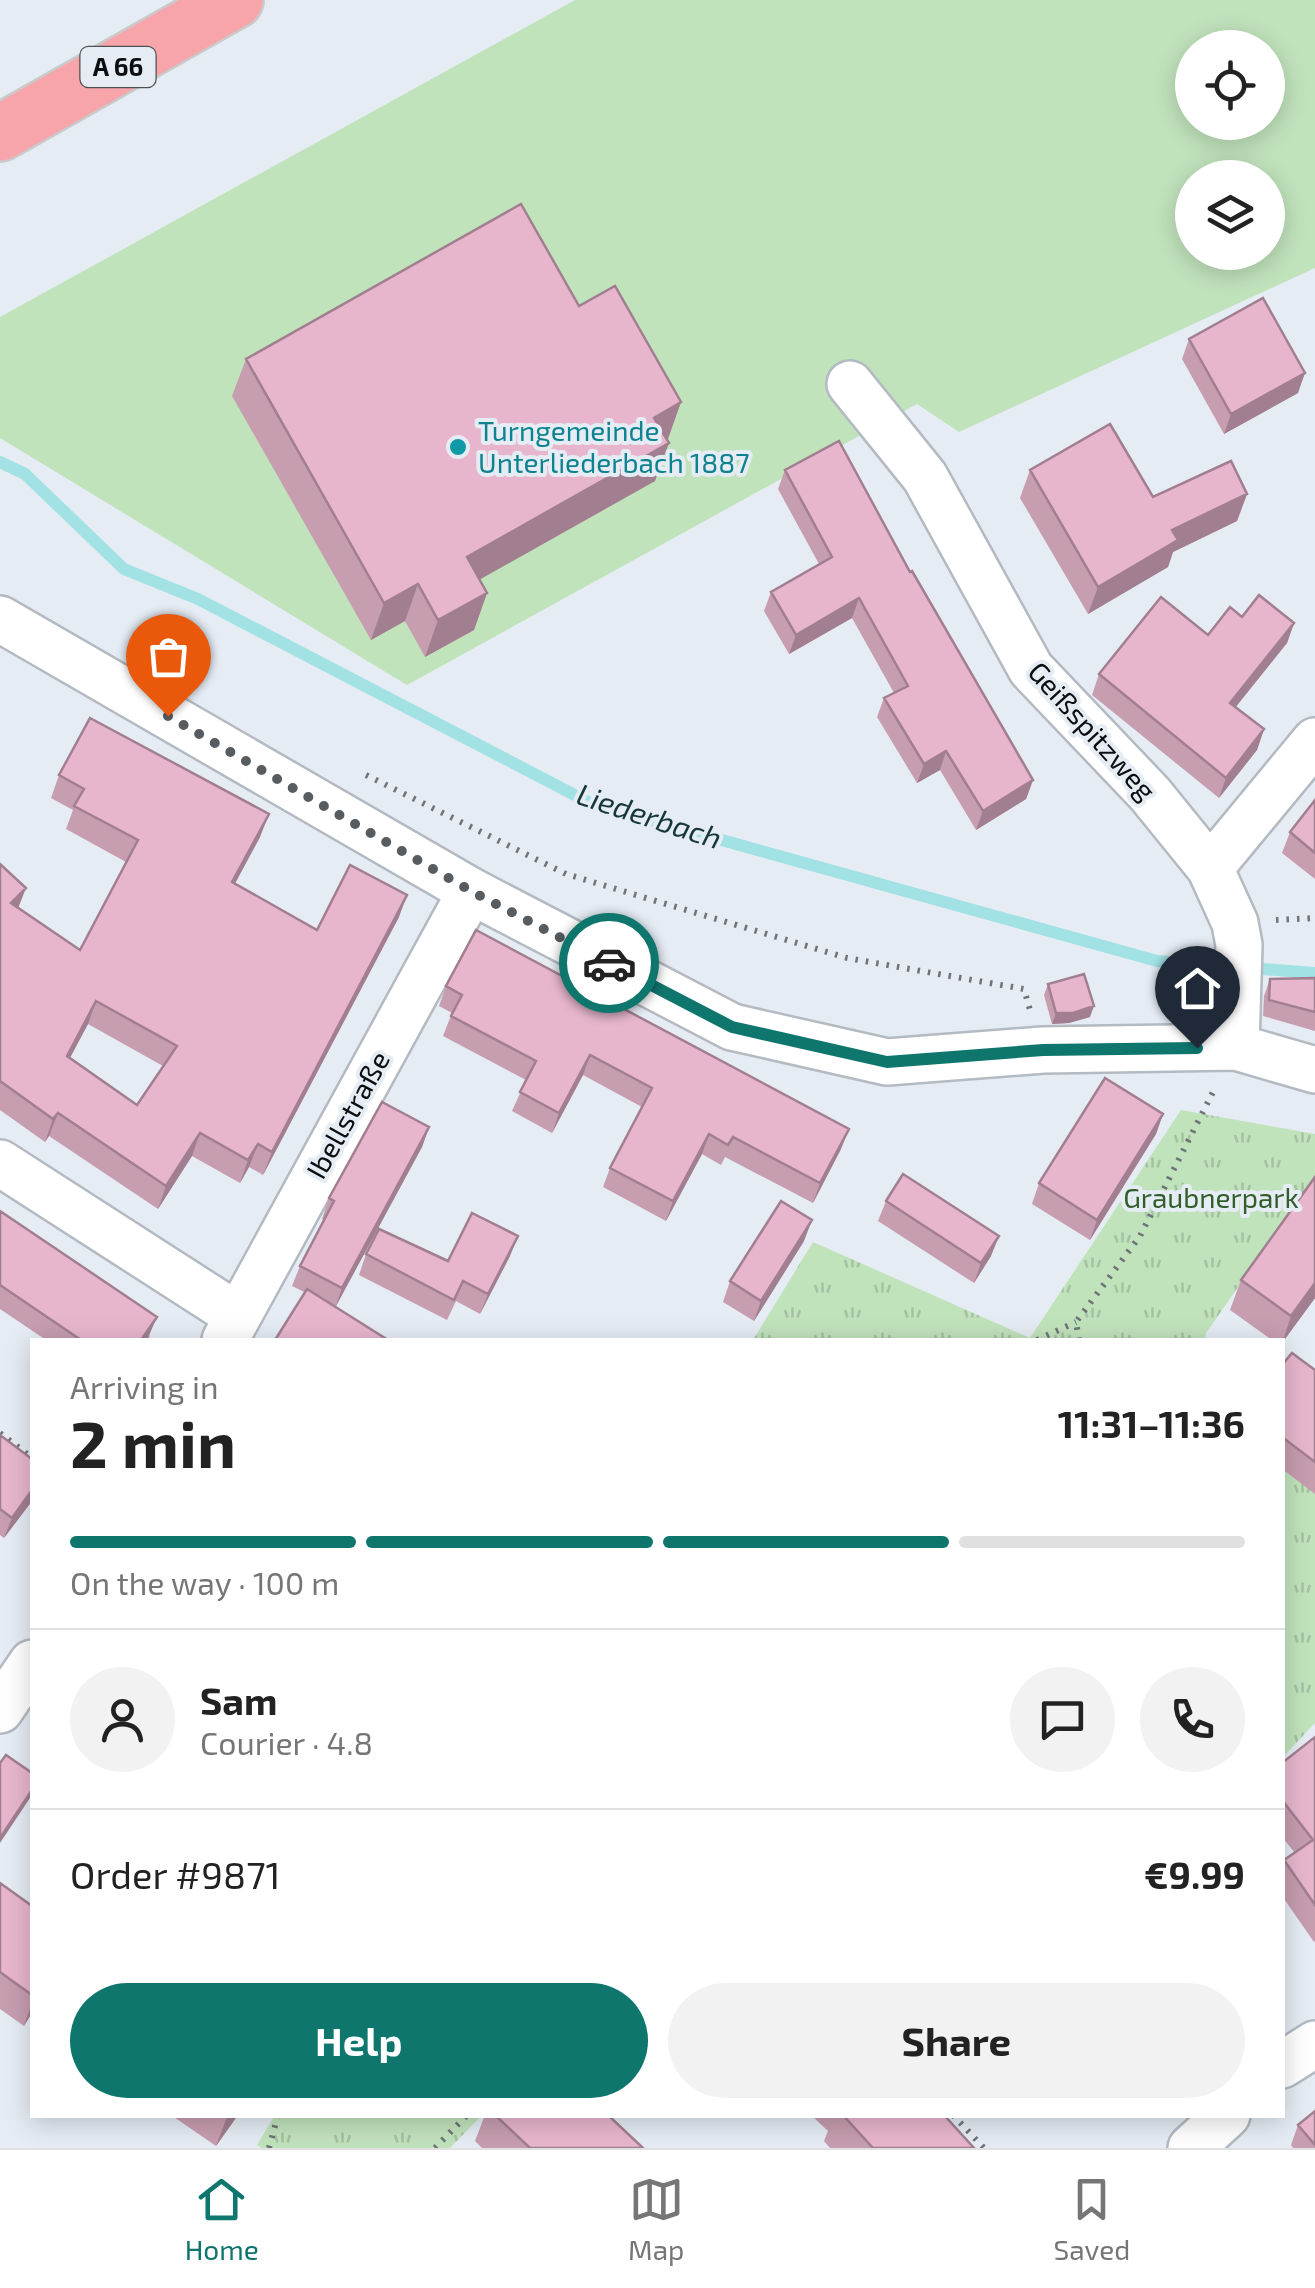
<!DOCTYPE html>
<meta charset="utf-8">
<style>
:root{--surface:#fff;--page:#f2f2f2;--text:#222;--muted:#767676;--line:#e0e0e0;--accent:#0f766e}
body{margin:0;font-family:"Exo 2",sans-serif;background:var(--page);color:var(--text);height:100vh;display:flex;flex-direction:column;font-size:38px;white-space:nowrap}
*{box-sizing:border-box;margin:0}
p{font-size:32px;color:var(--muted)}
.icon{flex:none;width:55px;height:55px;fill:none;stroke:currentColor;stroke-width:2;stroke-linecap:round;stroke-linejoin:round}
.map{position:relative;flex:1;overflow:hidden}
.sheet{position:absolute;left:30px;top:1338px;width:1255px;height:780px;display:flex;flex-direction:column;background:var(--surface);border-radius:0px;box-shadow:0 5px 25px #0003}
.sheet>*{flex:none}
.buttons{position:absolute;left:1175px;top:30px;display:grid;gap:20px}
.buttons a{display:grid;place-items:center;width:110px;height:110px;border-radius:50%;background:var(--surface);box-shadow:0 5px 25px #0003;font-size:50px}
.pin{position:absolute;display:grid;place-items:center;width:85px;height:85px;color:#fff;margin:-102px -42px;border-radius:50% 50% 50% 0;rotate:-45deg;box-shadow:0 0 10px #0007}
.pin .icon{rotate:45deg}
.courier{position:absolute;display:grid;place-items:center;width:100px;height:100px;margin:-50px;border:8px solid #0f766e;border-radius:50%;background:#fff;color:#222;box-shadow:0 2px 12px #0007}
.overview em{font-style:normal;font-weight:700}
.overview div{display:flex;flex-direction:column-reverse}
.overview{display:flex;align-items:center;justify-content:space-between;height:170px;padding:0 40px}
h1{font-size:65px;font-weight:700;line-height:75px}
.bar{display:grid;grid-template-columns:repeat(4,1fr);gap:15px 10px;align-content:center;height:120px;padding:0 40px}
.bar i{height:12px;border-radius:8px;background:var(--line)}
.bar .on{background:var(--accent)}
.bar p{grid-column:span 4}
.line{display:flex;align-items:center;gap:25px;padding:0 40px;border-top:2px solid var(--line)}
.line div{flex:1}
.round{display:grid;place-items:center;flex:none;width:105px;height:105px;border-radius:52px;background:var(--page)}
.cta{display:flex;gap:20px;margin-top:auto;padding:20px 40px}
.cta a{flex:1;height:115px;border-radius:60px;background:var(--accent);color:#fff;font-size:40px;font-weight:700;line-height:115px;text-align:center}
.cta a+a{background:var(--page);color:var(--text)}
.tab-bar{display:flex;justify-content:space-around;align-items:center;height:140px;border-top:2px solid var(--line);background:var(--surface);font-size:28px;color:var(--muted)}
.tab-bar a{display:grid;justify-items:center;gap:5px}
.tab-bar .on{color:var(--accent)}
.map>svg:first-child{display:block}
</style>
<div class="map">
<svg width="1315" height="2148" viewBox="0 0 1315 2148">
<defs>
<pattern id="park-tufts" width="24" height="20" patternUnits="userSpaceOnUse" patternTransform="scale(2.5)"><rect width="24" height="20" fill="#c1e3bc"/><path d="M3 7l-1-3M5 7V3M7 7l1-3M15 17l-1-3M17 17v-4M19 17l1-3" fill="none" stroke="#a4c2a1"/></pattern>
</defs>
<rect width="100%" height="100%" fill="#e5ecf4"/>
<!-- park -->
<path fill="url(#park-tufts)" d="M1181,1110L1315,1134V1177L1206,1333L1205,1340H753L813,1242L1030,1338Z
M1282,1469L1315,1493V1723L1283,1757Z
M275,2115H482L450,2148H262L257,2145Z"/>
<!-- pitch -->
<path fill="#c1e3bc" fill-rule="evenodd" d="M575,0H1315V268L959,432L917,404L407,685L0,438V317ZM1192,48H1268V122H1192ZM1192,178H1268V252H1192Z"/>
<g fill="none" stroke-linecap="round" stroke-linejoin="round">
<!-- stream -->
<path stroke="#a2e2e4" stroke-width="12" d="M0,462L25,474L124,569L198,599L592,804L1157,961L1315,973"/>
<defs>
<path id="minor" d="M850,384L925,477L1031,669L1150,794L1210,868L1235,923L1239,945L1236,1047
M0,619L471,891L732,1027L887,1062L1043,1050L1236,1047L1315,1070
M1210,868L1315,741
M0,1163L238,1316
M225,1340L471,891
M0,1710L32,1663
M1282,2065L1315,2044
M1191,2148L1227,2115"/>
<path id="motorway" d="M0,133L235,0"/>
</defs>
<!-- minor casing -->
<use href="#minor" stroke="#b3bac1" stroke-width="50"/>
<!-- motorway casing -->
<use href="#motorway" stroke="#c9caca" stroke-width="60"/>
<!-- path -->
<path stroke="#6f7479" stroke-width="6" stroke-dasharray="2.5 8" stroke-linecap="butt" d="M366,775L566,874L847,958L1024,989L1030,1010
M1276,920L1315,918
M1037,1340L1076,1322
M1079,1340L1076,1322L1140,1236L1214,1090
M0,1433L32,1458
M953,2115L984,2148
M269,2148L278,2115
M435,2148L467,2115"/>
<!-- minor -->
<use href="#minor" stroke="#fff" stroke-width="45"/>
<!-- motorway -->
<use href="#motorway" stroke="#f7a5aa" stroke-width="55"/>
</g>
<!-- wall -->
<path fill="#c79db0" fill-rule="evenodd" d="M579,306L681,402L667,440L655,481L480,579L487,593L474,630L425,657L405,621L371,640L232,396L246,359Z
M1189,339L1298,393L1224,434L1182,359Z
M785,470L910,572L1033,780L1026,799L976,830L940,770L917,783L877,717L884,698L894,693L852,618L789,654L764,611L771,592L819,564L778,489Z
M1030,470L1153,497L1247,494L1237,521L1173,552L1168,567L1088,614L1020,498Z
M1242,617L1294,623L1287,643L1235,707L1264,729L1257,750L1219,798L1092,695L1099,674L1208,635Z
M59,775L260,837L235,883L317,930L399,917L263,1175L249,1167L240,1183L192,1156L158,1209L49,1136L45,1142L0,1110V864L18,908L80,950L126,862L66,829L73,810L51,798ZM88,1024L163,1066L137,1105L70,1058Z
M1315,800V879L1282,853L1290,832Z
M1315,978V1031L1263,1016L1264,996L1270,979Z
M1048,984L1090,1017L1069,1023L1052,1024L1044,995Z
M446,986L841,1149L813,1203L725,1157L721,1165L702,1154L666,1221L603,1187L610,1168L642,1107L583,1075L552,1133L512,1111L526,1080L443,1036L452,1013L439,1006Z
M1163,1114L1156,1134L1090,1240L1032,1204L1039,1183Z
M429,1127L422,1147L335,1307L292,1286L300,1266L324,1220L322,1219L329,1198Z
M1315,1177V1298L1282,1343V1340H1272L1230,1310L1241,1280Z
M886,1201L991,1256L974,1283L878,1221Z
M0,1211L150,1336L147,1340H46L0,1309Z
M804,1241L754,1321L723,1302L730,1281Z
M366,1254L448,1261L510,1256L480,1314L456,1301L447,1320L359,1275Z
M1282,1365L1315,1370V1494L1282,1469Z
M0,1435L32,1501L4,1538L0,1535Z
M1315,1737V1941L1314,1942L1282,1896V1864L1284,1860L1295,1853L1282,1837V1763Z
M0,1883L32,1906V2018L30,2016L24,2026L0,2009Z
M1315,2111V2148H1293L1291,2145L1298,2125Z
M171,2115H238L216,2146Z
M485,2115H608L643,2148H482L475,2141Z
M811,2115H944L974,2148H830L824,2141L828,2131Z"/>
<!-- shaded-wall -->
<path fill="#a27f90" d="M1305,373L1298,393L1224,434L1231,414Z
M681,402L668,439L641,455L654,418Z
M669,443L655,481L454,594L467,557Z
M1247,494L1237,521L1173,552L1168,567L1088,614L1098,587L1172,530Z
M418,584L405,621L371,640L384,603Z
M487,593L474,630L425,657L438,620Z
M859,598L852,618L789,654L796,635Z
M1294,623L1287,643L1223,723L1230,703Z
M1264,729L1257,750L1219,798L1226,778Z
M946,751L940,770L917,783L924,764Z
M1033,780L1026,799L976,830L983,811Z
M269,814L260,837L224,904L232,882Z
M26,888L17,911L11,903Z
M407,895L399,917L263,1175L272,1152Z
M96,1001L88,1024L59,1078L67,1056Z
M1094,1006L1090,1017L1069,1023L1052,1024L1056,1013Z
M590,1055L583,1075L552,1133L559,1113Z
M58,1113L49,1136L45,1142L53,1119Z
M1163,1114L1156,1134L1090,1240L1097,1220Z
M429,1127L422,1147L335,1308L342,1288Z
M849,1129L841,1149L813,1203L820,1183Z
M200,1133L192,1156L158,1209L166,1186Z
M709,1134L702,1154L666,1221L673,1201Z
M258,1144L249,1167L240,1183L248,1160Z
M812,1220L804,1241L754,1321L761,1301Z
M518,1236L510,1256L480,1314L488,1294Z
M999,1236L991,1256L974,1283L981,1263Z
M1315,1283V1298L1282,1343L1291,1316Z
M157,1317L147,1340H141Z
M32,1490V1501L4,1538L12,1518Z
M32,1790V1795L0,1843V1838Z
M32,2002L30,2016L24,2026Z
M228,2115H238L216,2146L227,2117Z"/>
<!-- building -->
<path fill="#e7b6cd" stroke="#a27f90" stroke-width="2.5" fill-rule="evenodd" d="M521,204L579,306L615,286L681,402L654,418L669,443L467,557L487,593L438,620L418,584L384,603L246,359Z
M1263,298L1305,373L1231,414L1189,339Z
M1110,424L1153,497L1231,461L1247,494L1172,530L1178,540L1098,587L1030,470Z
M839,441L910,572L912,571L1033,780L983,811L946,751L924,764L884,698L908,686L859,598L796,635L771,592L832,557L785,470Z
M1259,595L1294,623L1230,703L1264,729L1226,778L1099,674L1161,597L1208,635L1230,607L1242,617Z
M90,718L269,814L232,882L317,930L350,865L407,895L272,1152L258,1144L248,1160L200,1133L166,1186L58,1113L53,1119L0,1081V864L26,888L11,903L80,950L138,840L74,806L84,789L59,775ZM96,1001L177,1046L137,1105L67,1056Z
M1315,800V853L1290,832Z
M476,930L849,1129L820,1183L733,1137L728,1145L709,1134L673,1201L610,1168L652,1088L590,1055L559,1113L520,1092L536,1061L451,1016L462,995L446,986Z
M1084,974L1094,1006L1073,1013H1056L1048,984Z
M1315,978V1012L1269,1000L1270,979Z
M1105,1078L1163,1114L1097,1220L1039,1183Z
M382,1102L429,1127L342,1288L300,1266L334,1201L329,1198Z
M903,1174L999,1236L981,1263L886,1201Z
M1315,1177V1283L1291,1316L1241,1280Z
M781,1201L812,1220L761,1301L730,1281Z
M0,1211L157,1317L141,1340H81L0,1285Z
M472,1213L518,1236L488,1294L463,1281L454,1300L366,1254L379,1229L448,1261Z
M307,1289L388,1340H275Z
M1292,1353L1315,1370V1462L1282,1437V1365Z
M0,1435L32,1459V1490L12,1518L0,1509Z
M1315,1737V1905L1284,1860L1313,1840L1282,1800V1763Z
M6,1755L32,1773V1790L0,1838V1763Z
M0,1883L32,1906V1995L0,1972Z
M1315,2111V2145L1298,2125Z
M495,2115H608L643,2148H530Z
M843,2115H944L974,2148H873Z"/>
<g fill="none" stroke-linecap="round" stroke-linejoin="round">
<!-- done -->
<path stroke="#575c60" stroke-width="10" stroke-dasharray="0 18" d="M168,716L471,891L609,963"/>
<!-- route -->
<path stroke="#0f766e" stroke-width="12" d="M609,963L732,1027L887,1062L1043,1050L1197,1048"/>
</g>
<!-- markers -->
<circle fill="#0f9aa8" stroke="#e5ecf4" stroke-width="4" cx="458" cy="447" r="10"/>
<g text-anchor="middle" stroke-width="8" stroke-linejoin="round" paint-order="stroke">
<!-- shield labels -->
<rect fill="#e5ecf4" stroke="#4c5154" stroke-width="2.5" x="80.5" y="47" width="75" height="40" rx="8"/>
<g font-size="25" font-weight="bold" fill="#0b0e10">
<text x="118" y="76">A 66</text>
</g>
<!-- culture labels -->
<g font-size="28" fill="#0d838f" stroke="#e5ecf4" text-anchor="start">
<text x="478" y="441">Turngemeinde<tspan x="478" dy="32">Unterliederbach 1887</tspan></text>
</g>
<!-- street labels -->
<g font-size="28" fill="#0b0e10" stroke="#e5ecf4">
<text transform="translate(1092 731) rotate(48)" y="10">Geißspitzweg</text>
<text transform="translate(348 1115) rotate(-61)" y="10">Ibellstraße</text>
</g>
<!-- park labels -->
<g font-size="28" fill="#315e2a" stroke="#e5ecf4">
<text x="1211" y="1208">Graubnerpark</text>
</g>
<!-- water labels -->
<g font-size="30" font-style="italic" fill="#163738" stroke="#e5ecf4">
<text transform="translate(649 817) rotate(18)" y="10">Liederbach</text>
</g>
</g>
</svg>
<div class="buttons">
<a><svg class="icon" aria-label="locate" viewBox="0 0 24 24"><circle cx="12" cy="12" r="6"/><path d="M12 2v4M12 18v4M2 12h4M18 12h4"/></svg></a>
<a><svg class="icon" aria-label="layers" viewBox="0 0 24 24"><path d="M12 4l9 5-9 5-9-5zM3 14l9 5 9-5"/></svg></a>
</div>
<div class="pin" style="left:168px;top:716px;background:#ea580c"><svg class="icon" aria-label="bag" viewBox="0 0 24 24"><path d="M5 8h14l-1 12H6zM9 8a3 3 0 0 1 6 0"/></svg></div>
<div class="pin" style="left:1197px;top:1048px;background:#1f2937"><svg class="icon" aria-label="home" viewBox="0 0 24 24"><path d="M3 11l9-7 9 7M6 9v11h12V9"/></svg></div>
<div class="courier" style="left:609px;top:963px"><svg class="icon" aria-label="car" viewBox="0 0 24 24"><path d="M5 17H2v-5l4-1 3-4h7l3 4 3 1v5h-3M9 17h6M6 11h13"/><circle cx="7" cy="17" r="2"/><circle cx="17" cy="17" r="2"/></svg></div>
<section class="sheet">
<div class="overview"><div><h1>2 min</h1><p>Arriving in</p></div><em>11:31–11:36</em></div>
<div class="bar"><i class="on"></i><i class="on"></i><i class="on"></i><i></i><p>On the way · 100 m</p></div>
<div class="line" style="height:180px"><a class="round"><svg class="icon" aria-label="person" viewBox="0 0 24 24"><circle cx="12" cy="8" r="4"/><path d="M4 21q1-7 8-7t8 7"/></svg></a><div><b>Sam</b><p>Courier · 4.8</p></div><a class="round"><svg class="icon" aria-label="chat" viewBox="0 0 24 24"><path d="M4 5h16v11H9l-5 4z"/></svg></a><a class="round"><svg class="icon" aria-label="phone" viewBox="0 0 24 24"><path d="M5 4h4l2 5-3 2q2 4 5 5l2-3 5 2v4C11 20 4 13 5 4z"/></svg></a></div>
<div class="line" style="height:130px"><div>Order #9871</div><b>€9.99</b></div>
<div class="cta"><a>Help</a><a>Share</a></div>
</section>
</div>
<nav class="tab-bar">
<a class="on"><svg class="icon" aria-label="home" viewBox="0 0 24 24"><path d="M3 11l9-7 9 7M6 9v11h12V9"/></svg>Home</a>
<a><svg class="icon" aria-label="map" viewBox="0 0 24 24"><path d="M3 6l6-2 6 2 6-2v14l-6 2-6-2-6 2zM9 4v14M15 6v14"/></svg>Map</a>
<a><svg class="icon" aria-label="saved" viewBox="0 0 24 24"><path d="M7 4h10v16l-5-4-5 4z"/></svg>Saved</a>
</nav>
